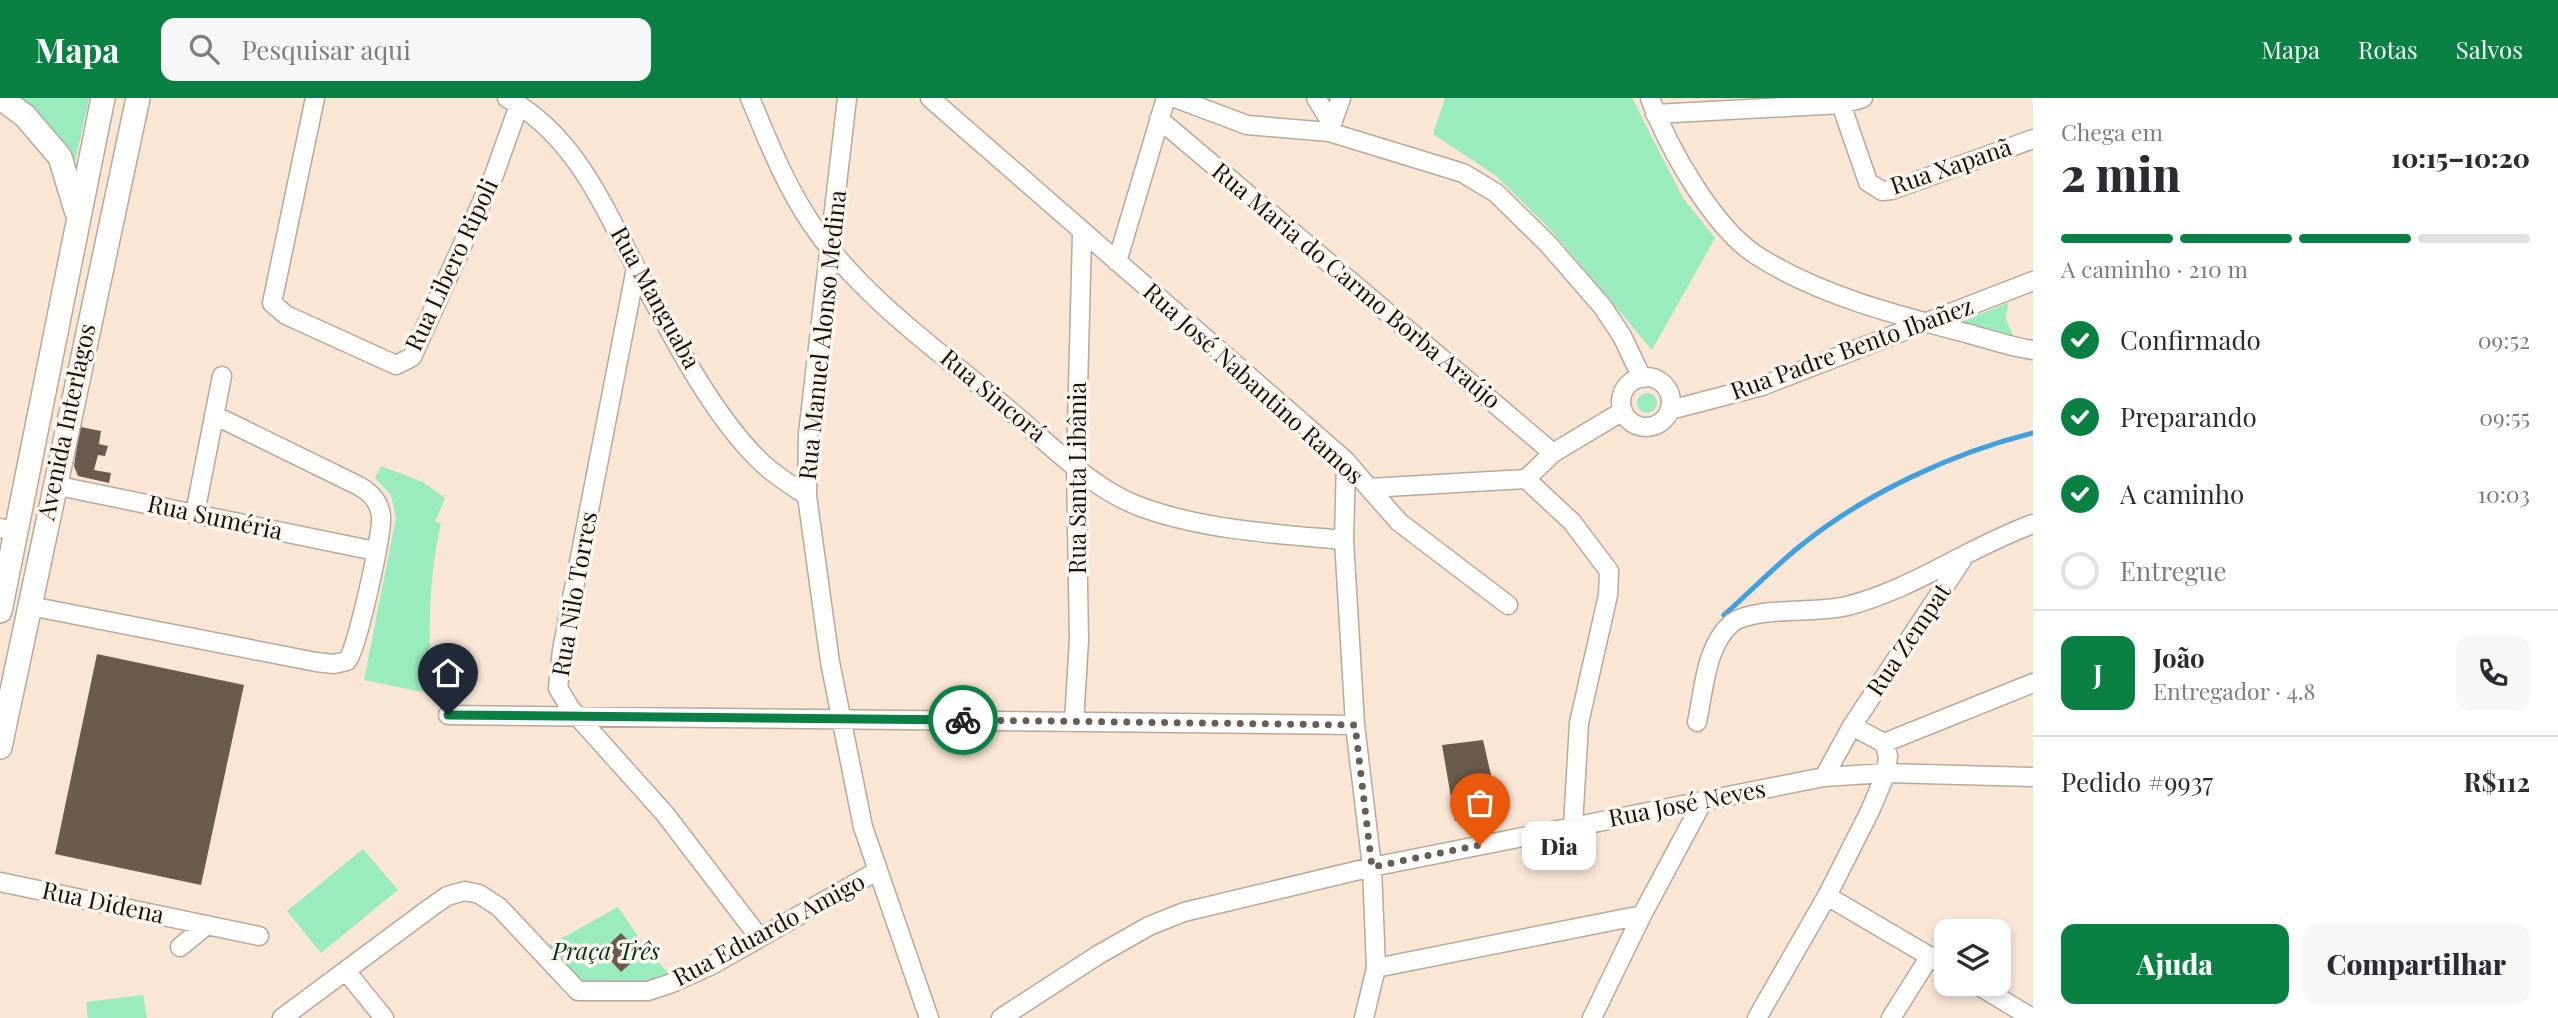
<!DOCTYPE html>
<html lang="pt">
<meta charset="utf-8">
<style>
:root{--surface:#fff;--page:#f7f7f7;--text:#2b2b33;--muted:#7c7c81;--line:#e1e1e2;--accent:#0b8043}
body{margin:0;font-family:"Playfair Display",serif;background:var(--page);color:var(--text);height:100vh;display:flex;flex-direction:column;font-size:26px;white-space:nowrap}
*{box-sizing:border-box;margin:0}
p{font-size:23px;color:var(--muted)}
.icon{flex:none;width:38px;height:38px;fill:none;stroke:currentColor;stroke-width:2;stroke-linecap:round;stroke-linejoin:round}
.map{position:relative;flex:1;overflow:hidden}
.sheet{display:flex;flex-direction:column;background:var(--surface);width:525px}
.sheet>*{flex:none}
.tools{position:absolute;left:1934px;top:821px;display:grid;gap:14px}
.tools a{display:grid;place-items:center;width:77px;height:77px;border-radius:14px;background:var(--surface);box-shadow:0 4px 10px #0003;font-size:35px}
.pin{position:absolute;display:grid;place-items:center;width:60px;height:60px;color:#fff;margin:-72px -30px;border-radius:50% 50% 50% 0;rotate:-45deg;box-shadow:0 0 7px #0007}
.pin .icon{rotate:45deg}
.courier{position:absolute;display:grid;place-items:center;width:70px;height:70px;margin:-35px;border:5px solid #0b8043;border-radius:50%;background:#fff;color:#222;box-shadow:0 2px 9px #0007}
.bubble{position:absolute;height:49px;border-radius:14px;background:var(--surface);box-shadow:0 4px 10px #0003;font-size:23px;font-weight:800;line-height:49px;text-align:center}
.head em{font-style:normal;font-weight:800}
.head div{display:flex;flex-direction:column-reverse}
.head{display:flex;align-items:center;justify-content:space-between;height:119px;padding:0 28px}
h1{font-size:46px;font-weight:800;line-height:52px}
.bar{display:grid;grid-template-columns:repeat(4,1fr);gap:10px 7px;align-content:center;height:84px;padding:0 28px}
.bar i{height:9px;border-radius:5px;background:var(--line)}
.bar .active{background:var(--accent)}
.bar p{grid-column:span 4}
.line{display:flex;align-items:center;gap:18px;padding:0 28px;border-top:2px solid var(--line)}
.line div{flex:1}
.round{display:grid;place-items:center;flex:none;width:74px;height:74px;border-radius:14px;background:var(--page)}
ol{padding:0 28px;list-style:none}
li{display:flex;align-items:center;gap:21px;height:77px}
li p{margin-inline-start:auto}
li .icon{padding:7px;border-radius:50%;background:var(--accent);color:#fff;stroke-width:4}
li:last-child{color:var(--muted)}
li i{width:38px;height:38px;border:4px solid var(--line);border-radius:50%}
.primary-button{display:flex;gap:14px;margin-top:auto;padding:14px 28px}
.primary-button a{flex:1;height:80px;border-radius:14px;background:var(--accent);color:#fff;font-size:28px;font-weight:800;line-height:80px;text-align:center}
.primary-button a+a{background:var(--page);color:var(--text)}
header{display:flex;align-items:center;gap:42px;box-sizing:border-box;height:98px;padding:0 35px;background:var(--accent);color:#fff}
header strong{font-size:33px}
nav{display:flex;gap:38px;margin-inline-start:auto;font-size:24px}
.search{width:490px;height:63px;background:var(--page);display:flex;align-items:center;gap:18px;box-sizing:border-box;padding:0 24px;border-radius:14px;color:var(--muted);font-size:26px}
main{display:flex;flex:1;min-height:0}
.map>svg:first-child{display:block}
</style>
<header>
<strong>Mapa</strong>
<div class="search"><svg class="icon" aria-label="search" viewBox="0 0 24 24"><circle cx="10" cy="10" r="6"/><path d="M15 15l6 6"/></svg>Pesquisar aqui</div>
<nav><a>Mapa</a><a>Rotas</a><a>Salvos</a></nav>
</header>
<main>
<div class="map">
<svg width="2033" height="920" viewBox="0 0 2033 920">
<rect width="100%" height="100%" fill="#f9e6d5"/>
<!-- green -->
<path fill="#9aebbd" d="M11,0H89L75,64L48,32Z
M1445,0H1632L1683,100L1715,140L1652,252L1552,133L1495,77L1433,36Z
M2008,205L2006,221L2014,240L1960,224Z
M1637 305a10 10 0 1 1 20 0a10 10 0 1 1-20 0Z
M381,368L423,384L445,400L435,424L441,425C428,482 428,540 432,596L364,582L396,420L391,397L375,380Z
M363,751L398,792L321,855L287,813Z
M618,809L646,850L669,876C652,884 605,892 586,887C569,882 557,861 546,849Z
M143,897L147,920H88L86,904Z"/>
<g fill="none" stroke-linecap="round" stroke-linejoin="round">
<!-- stream -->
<path stroke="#41a0df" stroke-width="5" d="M1724,517C1749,495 1773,470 1799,449C1864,396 1952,355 2033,335"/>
</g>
<!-- building -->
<path fill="#6b5b4d" d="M76,328L101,333L99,346L108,348L105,358L98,357L94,372L111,375L109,385L78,378L74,368L78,341L73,339Z
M97,556L244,587L201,787L55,756Z
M1483,642L1500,716L1455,723L1442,647Z
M621,835L641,856L621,874L602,853Z"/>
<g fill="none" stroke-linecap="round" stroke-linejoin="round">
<defs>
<path id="minor" d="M315,0L272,205L286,217L396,267L412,259L416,250L494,77L519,7
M507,0C573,36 601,103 634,166C666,227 710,315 760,363C773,376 791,387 807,398
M750,0C768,43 786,89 813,128C863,201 942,255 1009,312C1049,345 1091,391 1141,409C1204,432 1277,436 1344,442
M847,0L808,336L807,398L830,564L863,729L929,920
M930,0L1346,363L1369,390L1526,381L1553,355L1623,313
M1175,0L1247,27L1329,34L1463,75L1496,95L1548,146L1602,208L1622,238L1642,280
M1316,0L1332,26
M1650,0C1667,48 1713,129 1756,157C1818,197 1896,217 1966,235C1988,241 2010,249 2033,252
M1841,6L1868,84L1882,93L1892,92L2033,41
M1655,16L1841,6L1863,0
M1159,21L1553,355
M1329,34L1341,0
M1117,164L1166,0
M636,170L562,552L558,590L570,610L665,716L759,839
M1621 304a25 25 0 1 1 50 0a25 25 0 1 1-50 0Z
M1670,312L1762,288L2033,183
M1346,363L1344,442L1355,627L1372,769L1376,870L1364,920
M1526,381L1572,424L1609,473L1608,497L1579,625L1573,728
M54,387L375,453
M1369,390L1399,424L1508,507
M195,415L222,278
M0,430L17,434
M30,508L316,564L334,566L347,563C357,552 383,434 381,418C379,403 371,395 359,388L214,317
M448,617L1355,627
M1074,624L1079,542L1076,368L1082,136
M1697,624C1704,593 1705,548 1732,525C1754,508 1817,516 1847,508C1914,491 1969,449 2033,426
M1852,628L1962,462
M1824,679L1852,628L1884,645L2033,585
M0,784L259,838
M1827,798L1946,868
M180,849L207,827
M1376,870L1642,817
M346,873L384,920
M1976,886L2032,920
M282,920L430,810L447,798L465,793L479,796L499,809L578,893H648L672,885L712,867L877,773
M1001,920L1098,857L1149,828L1184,814L1372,769L1824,679L1886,675L2033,679
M1592,920L1642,817L1703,703
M1757,920L1827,798L1870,713L1886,675L1888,658L1884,645
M1891,920L1930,858"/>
<path id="major" d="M1,0L25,18L60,59L76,112
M0,513L103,0
M0,649L138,0"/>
</defs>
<!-- minor casing -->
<use href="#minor" stroke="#baa898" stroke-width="21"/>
<!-- major casing -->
<use href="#major" stroke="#baa898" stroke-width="26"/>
<!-- minor -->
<use href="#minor" stroke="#fff" stroke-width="18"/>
<!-- major -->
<use href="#major" stroke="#fff" stroke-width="23"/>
</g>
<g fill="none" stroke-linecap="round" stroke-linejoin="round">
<!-- done -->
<path stroke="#685e54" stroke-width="7" stroke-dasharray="0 12.6" d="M963,622L1355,627L1372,769L1480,747"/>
<!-- route -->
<path stroke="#0b8043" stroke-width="9" d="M448,617L963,622"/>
</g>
<g text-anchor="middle" stroke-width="7" stroke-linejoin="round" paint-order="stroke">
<!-- street labels -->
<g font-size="24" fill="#1a140e" stroke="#fdf6ef">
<text transform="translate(1951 69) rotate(-19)" y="8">Rua Xapanã</text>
<text transform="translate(452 167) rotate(-65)" y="8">Rua Libero Ripoli</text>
<text transform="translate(1356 188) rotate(40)" y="8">Rua Maria do Carmo Borba Araújo</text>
<text transform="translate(655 200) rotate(61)" y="8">Rua Manguaba</text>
<text transform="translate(823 237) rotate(-84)" y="8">Rua Manuel Alonso Medina</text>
<text transform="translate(1852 251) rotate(-20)" y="8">Rua Padre Bento Ibañez</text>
<text transform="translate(1253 286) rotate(42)" y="8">Rua José Nabantino Ramos</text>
<text transform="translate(993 298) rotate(40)" y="8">Rua Sincorá</text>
<text transform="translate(67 324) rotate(-78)" y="8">Avenida Interlagos</text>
<text transform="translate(1078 380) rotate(-90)" y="8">Rua Santa Libânia</text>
<text transform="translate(215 420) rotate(12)" y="8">Rua Suméria</text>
<text transform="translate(575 496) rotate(-80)" y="8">Rua Nilo Torres</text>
<text transform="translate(1909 542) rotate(-56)" y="8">Rua Zempat</text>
<text transform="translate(1687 706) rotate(-11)" y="8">Rua José Neves</text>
<text transform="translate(103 805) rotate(12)" y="8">Rua Didena</text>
<text transform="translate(769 832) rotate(-28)" y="8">Rua Eduardo Amigo</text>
</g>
<!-- park labels -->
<g font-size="24" font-style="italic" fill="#03341e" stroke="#fdf6ef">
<text x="606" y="862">Praça Três</text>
</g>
</g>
</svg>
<div class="tools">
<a><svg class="icon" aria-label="layers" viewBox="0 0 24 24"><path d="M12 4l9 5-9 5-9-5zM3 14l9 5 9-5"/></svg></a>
</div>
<div class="pin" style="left:1480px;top:747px;background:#ea580c"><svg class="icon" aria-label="bag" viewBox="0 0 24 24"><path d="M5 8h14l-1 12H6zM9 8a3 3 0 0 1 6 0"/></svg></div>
<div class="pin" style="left:448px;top:617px;background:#1f2937"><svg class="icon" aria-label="home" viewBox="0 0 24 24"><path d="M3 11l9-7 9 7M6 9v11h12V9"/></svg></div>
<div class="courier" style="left:963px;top:622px"><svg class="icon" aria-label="bike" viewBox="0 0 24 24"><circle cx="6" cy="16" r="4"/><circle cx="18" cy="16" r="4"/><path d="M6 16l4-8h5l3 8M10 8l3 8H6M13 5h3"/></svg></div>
<div class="bubble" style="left:1522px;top:723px;width:74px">Dia</div>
</div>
<section class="sheet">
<div class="head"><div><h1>2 min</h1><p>Chega em</p></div><em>10:15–10:20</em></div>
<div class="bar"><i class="active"></i><i class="active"></i><i class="active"></i><i></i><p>A caminho · 210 m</p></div>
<ol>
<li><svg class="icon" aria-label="check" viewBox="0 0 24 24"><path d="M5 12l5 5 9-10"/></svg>Confirmado<p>09:52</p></li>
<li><svg class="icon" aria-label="check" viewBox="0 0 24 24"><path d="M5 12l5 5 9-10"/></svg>Preparando<p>09:55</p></li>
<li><svg class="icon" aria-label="check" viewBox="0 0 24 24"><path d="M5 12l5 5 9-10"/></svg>A caminho<p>10:03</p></li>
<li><i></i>Entregue</li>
</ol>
<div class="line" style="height:126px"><b class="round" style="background:var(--accent);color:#fff">J</b><div><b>João</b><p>Entregador · 4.8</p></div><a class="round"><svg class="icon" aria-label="phone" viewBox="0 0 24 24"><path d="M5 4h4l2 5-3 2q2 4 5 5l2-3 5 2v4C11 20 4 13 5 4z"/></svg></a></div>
<div class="line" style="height:91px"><div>Pedido #9937</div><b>R$112</b></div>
<div class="primary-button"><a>Ajuda</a><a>Compartilhar</a></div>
</section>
</main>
